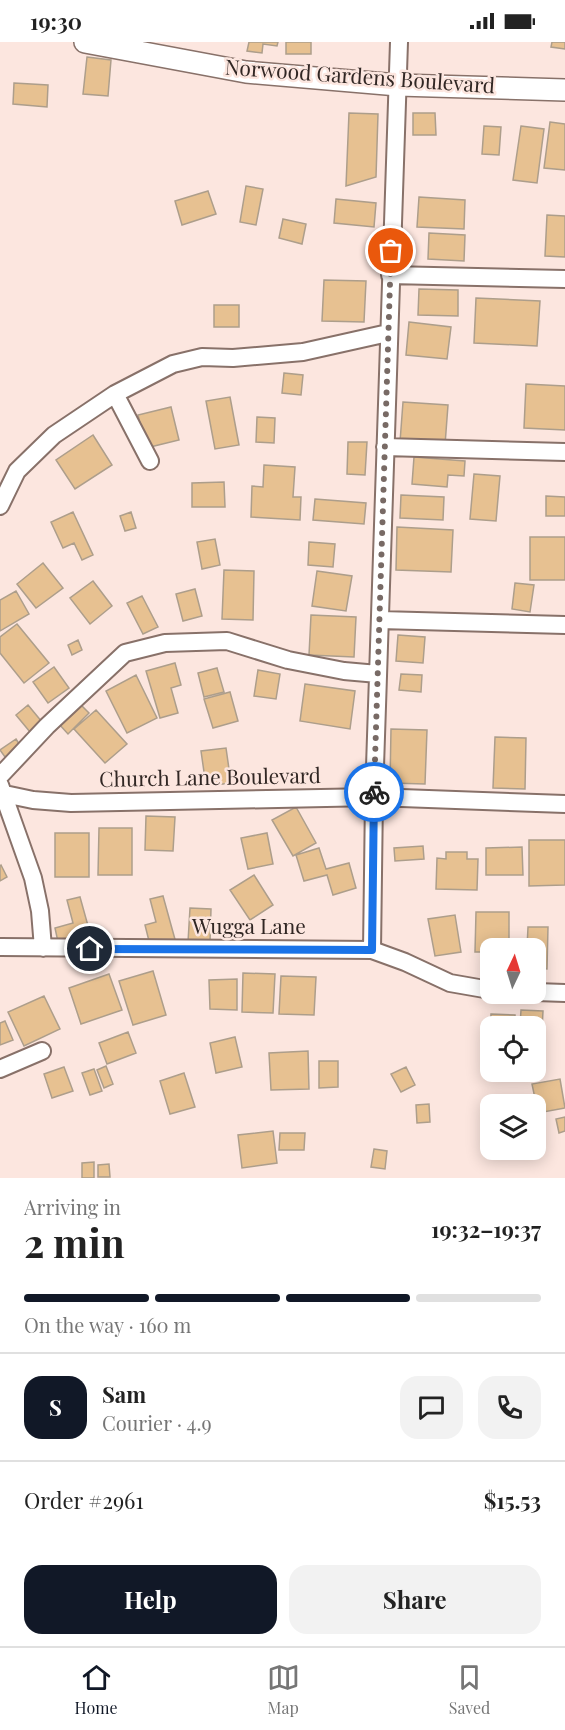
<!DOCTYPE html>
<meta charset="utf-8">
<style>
:root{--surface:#fff;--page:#f2f2f2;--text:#222;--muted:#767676;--line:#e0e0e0;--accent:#111827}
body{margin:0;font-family:"Playfair Display",serif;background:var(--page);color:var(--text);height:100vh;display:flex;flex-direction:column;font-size:22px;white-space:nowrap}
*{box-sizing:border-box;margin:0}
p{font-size:20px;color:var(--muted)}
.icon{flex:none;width:33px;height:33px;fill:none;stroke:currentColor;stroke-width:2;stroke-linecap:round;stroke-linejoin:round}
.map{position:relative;height:1136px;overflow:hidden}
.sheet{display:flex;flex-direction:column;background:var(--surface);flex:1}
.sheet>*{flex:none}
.needle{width:39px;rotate:4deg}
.buttons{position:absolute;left:480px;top:896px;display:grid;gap:12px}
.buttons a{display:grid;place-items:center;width:66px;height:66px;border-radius:12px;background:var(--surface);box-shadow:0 3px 15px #0003;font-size:30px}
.pin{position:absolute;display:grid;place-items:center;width:51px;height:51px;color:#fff;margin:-26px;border:3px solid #fff;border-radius:50%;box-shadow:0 2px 6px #0007}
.courier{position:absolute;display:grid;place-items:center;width:60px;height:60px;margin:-30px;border:4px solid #1a73e8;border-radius:50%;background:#fff;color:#222;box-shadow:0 2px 8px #0007}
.overview em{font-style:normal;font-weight:700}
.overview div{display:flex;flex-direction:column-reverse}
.overview{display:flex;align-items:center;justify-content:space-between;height:102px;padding:0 24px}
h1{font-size:39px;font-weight:700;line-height:45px}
.bar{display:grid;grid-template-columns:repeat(4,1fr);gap:9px 6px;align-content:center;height:72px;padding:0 24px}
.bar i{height:8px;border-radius:4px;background:var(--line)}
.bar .active{background:var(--accent)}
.bar p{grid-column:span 4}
.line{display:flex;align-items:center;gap:15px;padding:0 24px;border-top:2px solid var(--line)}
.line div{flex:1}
.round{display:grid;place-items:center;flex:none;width:63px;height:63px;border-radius:18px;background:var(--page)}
.primary-button{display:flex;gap:12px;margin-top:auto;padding:12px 24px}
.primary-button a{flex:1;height:69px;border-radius:18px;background:var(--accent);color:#fff;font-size:24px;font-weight:700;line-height:69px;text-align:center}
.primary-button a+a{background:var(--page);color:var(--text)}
.status{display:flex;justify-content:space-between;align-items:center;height:42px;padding:0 30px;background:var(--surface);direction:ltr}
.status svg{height:16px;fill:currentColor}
.tab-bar{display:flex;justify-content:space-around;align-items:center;height:84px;border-top:2px solid var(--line);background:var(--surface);font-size:16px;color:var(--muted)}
.tab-bar a{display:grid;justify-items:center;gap:3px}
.tab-bar .active{color:var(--accent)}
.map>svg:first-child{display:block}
</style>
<div class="status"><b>19:30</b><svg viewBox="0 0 49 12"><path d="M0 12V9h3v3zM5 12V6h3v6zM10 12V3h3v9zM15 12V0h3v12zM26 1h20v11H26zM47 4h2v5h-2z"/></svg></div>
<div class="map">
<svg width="565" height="1136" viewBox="0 0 565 1136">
<rect width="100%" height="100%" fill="#fce6df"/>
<!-- building -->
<path fill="#e7c191" stroke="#ad9e8b" stroke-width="1.5" d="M249,0H278L277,4L263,2L262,11L247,9Z
M286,0H311V12H286Z
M552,0H565V7L551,5Z
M87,15L111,18L108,54L83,52Z
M14,41L48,43L47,65L13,62Z
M349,71L378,72L376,135L346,144Z
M413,71H435L436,93H413Z
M550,80L565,82V128L544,126Z
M484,84L501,85L499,113L482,112Z
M521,84L544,87L537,141L513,138Z
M246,144L263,147L256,183L240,180Z
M208,149L216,172L182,183L175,159Z
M419,155L465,158L464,187L417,185Z
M336,157L376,161L374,185L334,181Z
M547,173L565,174V215L545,214Z
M283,177L306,182L302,202L279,196Z
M429,191L465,193L464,219L428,217Z
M324,238L366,239L364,280L322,279Z
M419,247L458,248V274L418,273Z
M476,256L540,259L537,304L474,301Z
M214,263H239V285H214Z
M409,280L451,285L447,317L406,313Z
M284,331L303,333L301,353L282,351Z
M526,342L565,344V388L524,386Z
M230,355L239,403L215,407L206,359Z
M403,360L448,363L445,403L400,400Z
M171,365L179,398L146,406L138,373Z
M257,375L275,376L274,401L256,400Z
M93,393L112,423L75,447L56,418Z
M348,400H367L365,433L347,432Z
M414,415L465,419L464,434L448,433L447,445L412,442Z
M264,423L295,425L293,455H301L300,478L251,475L252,444L263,445Z
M474,432L500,434L496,479L470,477Z
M224,440L225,465H192V441Z
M401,453L444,455L443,478L400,476Z
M546,454L565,455V474H546Z
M315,457L366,461L364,482L313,478Z
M73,470L93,513L82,518L74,501L63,506L51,480Z
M131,470L136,486L125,489L120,474Z
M397,485L453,488L451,530L396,528Z
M530,495H565V538H530Z
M215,497L220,523L202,527L197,500Z
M309,500L335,502L333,525L308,523Z
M43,521L63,546L36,566L17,542Z
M224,528L254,529L253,578L222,577Z
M317,529L352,534L346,569L312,564Z
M93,539L112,564L90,582L70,556Z
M515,541L534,543L530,570L512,567Z
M195,547L202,574L183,579L176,552Z
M16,549L29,572L0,589V558Z
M142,554L158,585L143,592L127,561Z
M311,573L356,575L354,615L309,613Z
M17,582L49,621L24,641L0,611V595Z
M398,593L425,595L423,621L396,619Z
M78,598L82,608L72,613L68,603Z
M175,621L181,643L171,646L178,671L160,676L146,629Z
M54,625L69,646L48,661L33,640Z
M217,626L224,650L204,655L198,631Z
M258,628L280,632L276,657L254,654Z
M401,632L422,633L421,650L399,648Z
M136,633L157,676L127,691L106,649Z
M305,642L355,649L350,687L300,679Z
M230,650L238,679L213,686L204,657Z
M80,662L89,671L68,692L59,682Z
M28,663L42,680L30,690L16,673Z
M96,668L127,702L105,721L74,687Z
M391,687L427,688L425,742L390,741Z
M495,695L526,696L525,747L493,746Z
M16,697L21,705L5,715L0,708Z
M226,706L231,741L206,744L201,709Z
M296,765L316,801L293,814L272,778Z
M146,774L175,775L173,809L145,808Z
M99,786H132V833H98Z
M55,791H89V835H55Z
M267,791L273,822L248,827L241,796Z
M529,798H565V843L529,844Z
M423,804L424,817L395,819L394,806Z
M522,805L523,833H486V806Z
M319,806L326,827L349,821L356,846L333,853L327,833L304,839L296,813Z
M446,810H467V817H478L477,848L436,847L437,816L446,817Z
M1,823L7,835L0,839V824Z
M254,833L273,863L250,878L230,848Z
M163,854L176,901L151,907L145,883L156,880L150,857Z
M80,855L90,891L58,900L55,886L73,881L67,858Z
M190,866L211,867L210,900H188Z
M476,870H509V906H490V910H475Z
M455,873L461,910L435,914L428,877Z
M528,885H548L547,927L536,926V906H527Z
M153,929L166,973L133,983L119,939Z
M243,931L275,932L273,971L242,970Z
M109,932L122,968L81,982L69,946Z
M281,934L316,935L314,973L279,972Z
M237,937V968L210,967L209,938Z
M44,954L60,987L24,1004L8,970Z
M521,968L543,969L541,1006H536V984H520Z
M491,972L515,973V984H490V1006Z
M5,979L13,998L0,1003V981Z
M128,990L136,1011L107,1022L99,1001Z
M235,995L242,1025L216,1031L210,1001Z
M308,1009L309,1047L271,1048L269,1011Z
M319,1019H338V1045L319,1046Z
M106,1024L113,1042L104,1046L97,1028Z
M64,1025L73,1049L52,1056L44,1032Z
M406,1025L415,1043L401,1050L391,1032Z
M94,1027L102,1049L90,1053L82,1031Z
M184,1031L195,1065L170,1072L160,1039Z
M560,1037L565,1066L538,1071L532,1042Z
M429,1062L430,1080L417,1081L416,1063Z
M565,1075V1089L559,1091L556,1077Z
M273,1089L277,1121L242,1126L238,1093Z
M280,1091H305L304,1108H279Z
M374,1107L387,1109L385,1127L371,1125Z
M94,1120V1136H82V1121Z
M109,1122L110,1135H98V1123Z"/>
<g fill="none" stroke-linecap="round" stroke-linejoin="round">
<defs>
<path id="minor" d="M390,233L565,237
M115,352L150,419
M385,405L565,410
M0,464L17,429L54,393L115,352L173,322L202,315L233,316L303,310L388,291
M380,578L565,583
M0,734L47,684L125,611L165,601L227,599L288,618L344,629L378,632
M0,743L33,836L40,869L43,906
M0,751L33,758L71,761L374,755L565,762
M0,905L372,908L405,920L450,941L490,948
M372,908L374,755L399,0
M536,950L565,951
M0,1027L42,1009"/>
<path id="tertiary" d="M85,0L246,30L398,43L565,48"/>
</defs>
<!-- minor casing -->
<use href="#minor" stroke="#887169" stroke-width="20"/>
<!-- tertiary casing -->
<use href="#tertiary" stroke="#887169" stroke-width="24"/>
<!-- minor -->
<use href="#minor" stroke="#fff" stroke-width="16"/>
<!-- tertiary -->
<use href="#tertiary" stroke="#fff" stroke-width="21"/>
</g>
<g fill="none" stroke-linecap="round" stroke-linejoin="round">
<!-- done -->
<path stroke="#786a65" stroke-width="6" stroke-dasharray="0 10.8" d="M374,750L391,209"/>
<!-- route -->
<path stroke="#1a73e8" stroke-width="8" d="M90,907L372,908L374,750"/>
</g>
<g text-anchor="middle" stroke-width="5" stroke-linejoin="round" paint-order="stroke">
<!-- street labels -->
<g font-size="21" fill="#312724" stroke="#fce6df">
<text transform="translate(360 35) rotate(4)" y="7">Norwood Gardens Boulevard</text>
<text transform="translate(210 736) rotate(-1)" y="7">Church Lane Boulevard</text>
<text x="249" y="892">Wugga Lane</text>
</g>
</g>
</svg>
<div class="buttons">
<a><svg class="needle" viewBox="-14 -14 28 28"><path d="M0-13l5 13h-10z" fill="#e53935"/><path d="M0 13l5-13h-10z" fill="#767676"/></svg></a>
<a><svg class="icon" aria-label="locate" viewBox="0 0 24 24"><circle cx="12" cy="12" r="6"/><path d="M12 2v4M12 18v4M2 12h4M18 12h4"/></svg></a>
<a><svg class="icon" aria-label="layers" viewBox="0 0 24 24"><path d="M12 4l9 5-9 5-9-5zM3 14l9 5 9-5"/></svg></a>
</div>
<div class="pin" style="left:391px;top:209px;background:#ea580c"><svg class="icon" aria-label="bag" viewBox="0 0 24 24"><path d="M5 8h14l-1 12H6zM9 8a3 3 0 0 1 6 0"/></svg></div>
<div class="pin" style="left:90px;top:907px;background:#1f2937"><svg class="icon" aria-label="home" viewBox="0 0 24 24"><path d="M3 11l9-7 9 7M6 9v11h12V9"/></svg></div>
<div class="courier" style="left:374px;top:750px"><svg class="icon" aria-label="bike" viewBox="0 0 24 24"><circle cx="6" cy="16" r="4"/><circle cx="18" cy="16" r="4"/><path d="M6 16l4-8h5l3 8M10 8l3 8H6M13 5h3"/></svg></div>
</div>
<section class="sheet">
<div class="overview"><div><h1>2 min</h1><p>Arriving in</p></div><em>19:32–19:37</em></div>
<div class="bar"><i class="active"></i><i class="active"></i><i class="active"></i><i></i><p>On the way · 160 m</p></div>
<div class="line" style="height:108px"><b class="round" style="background:var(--accent);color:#fff">S</b><div><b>Sam</b><p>Courier · 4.9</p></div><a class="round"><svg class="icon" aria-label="chat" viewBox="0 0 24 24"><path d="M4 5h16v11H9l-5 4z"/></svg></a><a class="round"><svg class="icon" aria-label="phone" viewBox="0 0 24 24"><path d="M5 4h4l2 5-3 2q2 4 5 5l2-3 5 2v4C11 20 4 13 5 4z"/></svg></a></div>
<div class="line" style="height:78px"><div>Order #2961</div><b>$15.53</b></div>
<div class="primary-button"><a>Help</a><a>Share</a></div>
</section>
<nav class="tab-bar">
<a class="active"><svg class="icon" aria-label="home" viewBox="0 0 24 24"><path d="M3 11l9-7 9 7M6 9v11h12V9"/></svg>Home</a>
<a><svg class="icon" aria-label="map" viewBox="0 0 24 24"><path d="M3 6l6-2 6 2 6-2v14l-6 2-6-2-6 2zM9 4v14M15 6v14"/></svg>Map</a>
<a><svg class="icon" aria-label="saved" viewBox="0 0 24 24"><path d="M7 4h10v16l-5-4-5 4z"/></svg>Saved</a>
</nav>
